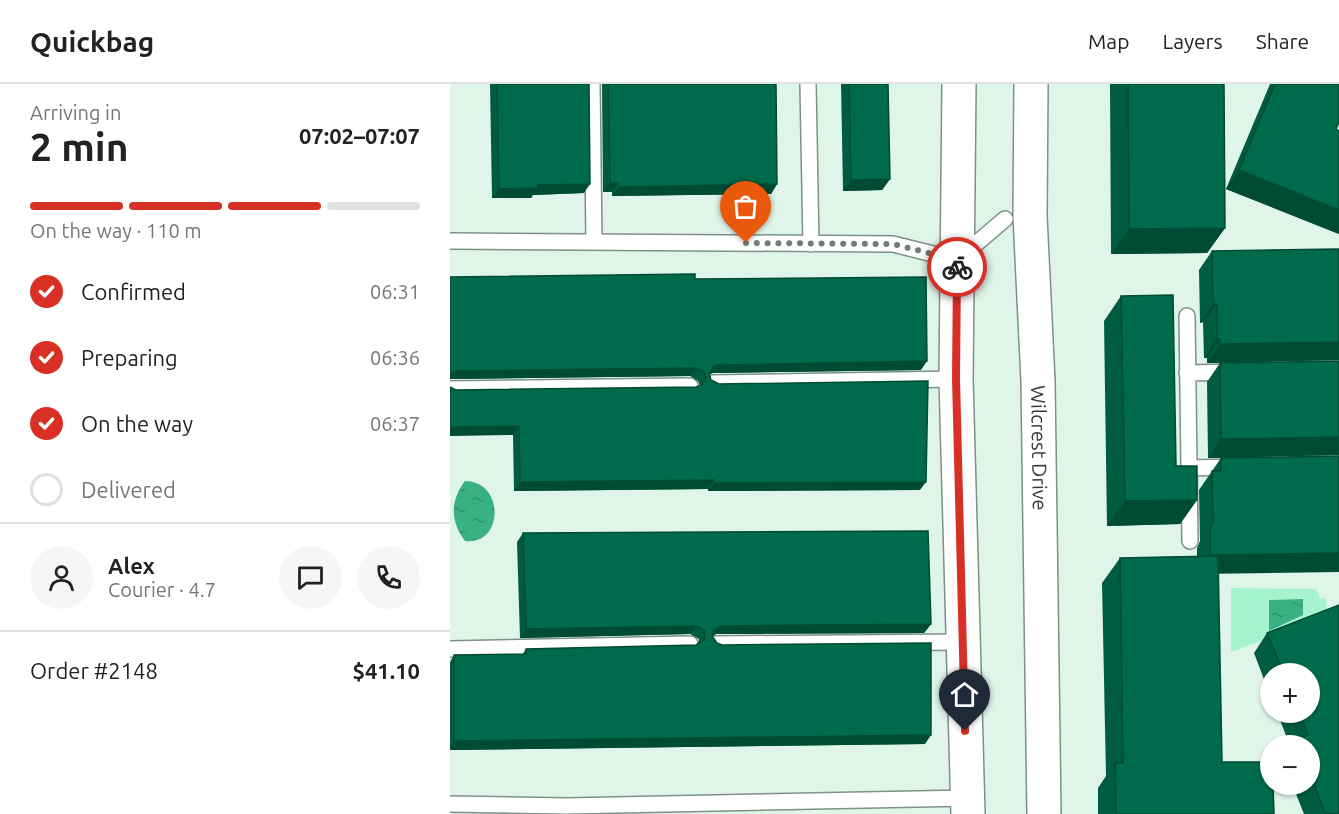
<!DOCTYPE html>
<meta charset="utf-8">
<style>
:root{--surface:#fff;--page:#f6f6f6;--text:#222;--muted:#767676;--line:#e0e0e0;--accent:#d93025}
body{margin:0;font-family:Ubuntu,sans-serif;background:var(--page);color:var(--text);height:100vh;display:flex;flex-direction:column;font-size:22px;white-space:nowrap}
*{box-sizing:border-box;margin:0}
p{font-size:20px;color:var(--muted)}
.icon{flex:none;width:33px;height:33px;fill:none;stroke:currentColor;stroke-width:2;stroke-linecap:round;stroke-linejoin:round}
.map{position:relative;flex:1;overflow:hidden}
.drawer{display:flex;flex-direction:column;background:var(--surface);width:450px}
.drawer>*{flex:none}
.fabs{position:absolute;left:810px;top:579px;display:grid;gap:12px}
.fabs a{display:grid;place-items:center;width:60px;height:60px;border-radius:50%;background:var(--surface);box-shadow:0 2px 4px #0004;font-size:30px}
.pin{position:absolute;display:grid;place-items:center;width:51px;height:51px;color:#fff;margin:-62px -26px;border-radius:50% 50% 50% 0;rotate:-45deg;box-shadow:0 0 6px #0007}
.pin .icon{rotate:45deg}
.courier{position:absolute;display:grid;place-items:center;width:60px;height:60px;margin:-30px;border:4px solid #d93025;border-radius:50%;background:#fff;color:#222;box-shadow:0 2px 8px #0007}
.head em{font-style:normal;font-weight:700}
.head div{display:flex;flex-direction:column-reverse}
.head{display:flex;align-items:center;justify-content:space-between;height:102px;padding:0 30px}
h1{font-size:39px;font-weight:700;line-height:45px}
.bar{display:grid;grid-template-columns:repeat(4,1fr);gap:9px 6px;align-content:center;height:72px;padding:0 30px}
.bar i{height:8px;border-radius:4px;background:var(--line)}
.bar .selected{background:var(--accent)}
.bar p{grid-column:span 4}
.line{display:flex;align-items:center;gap:15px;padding:0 30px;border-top:2px solid var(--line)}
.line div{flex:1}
.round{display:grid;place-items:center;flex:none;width:63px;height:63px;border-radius:32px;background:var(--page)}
ol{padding:0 30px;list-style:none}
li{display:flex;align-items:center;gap:18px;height:66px}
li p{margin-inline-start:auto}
li .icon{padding:6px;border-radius:50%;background:var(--accent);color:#fff;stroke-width:4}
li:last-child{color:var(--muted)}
li i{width:33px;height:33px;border:3px solid var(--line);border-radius:50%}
header{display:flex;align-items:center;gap:36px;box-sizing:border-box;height:84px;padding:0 30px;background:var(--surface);border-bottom:2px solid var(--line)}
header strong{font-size:28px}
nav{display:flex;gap:33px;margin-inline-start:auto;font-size:21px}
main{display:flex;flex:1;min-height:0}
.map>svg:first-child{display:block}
</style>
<header>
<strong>Quickbag</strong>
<nav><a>Map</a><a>Layers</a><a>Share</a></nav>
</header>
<main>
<section class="drawer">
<div class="head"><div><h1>2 min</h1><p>Arriving in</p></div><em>07:02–07:07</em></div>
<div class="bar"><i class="selected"></i><i class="selected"></i><i class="selected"></i><i></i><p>On the way · 110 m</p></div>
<ol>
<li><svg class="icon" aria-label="check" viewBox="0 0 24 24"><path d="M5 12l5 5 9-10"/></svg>Confirmed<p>06:31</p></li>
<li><svg class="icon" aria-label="check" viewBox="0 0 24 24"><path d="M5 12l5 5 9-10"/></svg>Preparing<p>06:36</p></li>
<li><svg class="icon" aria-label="check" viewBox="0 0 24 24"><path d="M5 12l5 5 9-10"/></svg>On the way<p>06:37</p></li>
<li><i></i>Delivered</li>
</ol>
<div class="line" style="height:108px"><a class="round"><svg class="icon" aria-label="person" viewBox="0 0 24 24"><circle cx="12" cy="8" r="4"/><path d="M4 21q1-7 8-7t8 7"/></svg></a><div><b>Alex</b><p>Courier · 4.7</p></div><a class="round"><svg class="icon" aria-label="chat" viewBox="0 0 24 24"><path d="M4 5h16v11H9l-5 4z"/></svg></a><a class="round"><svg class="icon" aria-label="phone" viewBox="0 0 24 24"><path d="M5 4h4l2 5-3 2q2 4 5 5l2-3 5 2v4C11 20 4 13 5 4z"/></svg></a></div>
<div class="line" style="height:78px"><div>Order #2148</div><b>$41.10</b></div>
</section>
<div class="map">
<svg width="889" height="730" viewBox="0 0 889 730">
<defs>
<pattern id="water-ripples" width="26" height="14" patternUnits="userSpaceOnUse" patternTransform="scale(1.5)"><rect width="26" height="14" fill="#39b184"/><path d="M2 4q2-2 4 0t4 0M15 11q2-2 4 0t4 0" fill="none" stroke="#31916d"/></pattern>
</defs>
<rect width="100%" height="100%" fill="#e0f5ea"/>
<!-- garden -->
<path fill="#a5f3cf" d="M781,504L866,505L871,515L876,514L877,532L781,568Z"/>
<!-- water -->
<path fill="url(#water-ripples)" d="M15,397C55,397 54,462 15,457C0,437 0,417 15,397Z
M853,515V531L819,547V516Z"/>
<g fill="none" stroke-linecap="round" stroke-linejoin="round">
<defs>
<path id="service" d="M142,0L144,158
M358,0L361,160
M0,157L443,160L507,176L555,135
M737,232L740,457
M737,289L784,288
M263,299L506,295
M0,305L240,302
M739,384L784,383
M266,560L512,558
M0,565L240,560
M0,720L116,722L518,714"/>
<g id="secondary">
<path d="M509,0L506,295L518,730"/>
<path id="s1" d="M581,0L580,132L588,297L594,730"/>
</g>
</defs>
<!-- service casing -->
<use href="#service" stroke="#7d9187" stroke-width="18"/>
<!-- secondary casing -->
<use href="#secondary" stroke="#7d9187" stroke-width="36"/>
<!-- service -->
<use href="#service" stroke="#fff" stroke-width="15"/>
<!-- secondary -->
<use href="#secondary" stroke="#fff" stroke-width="33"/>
</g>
<!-- wall -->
<path fill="#005c40" d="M40,0H139L134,109L83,111L81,114H42Z
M152,0H326L327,100L321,110L162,112V108H153Z
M391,0H438L440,95L432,106L393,107Z
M660,0H774L775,144L757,169L661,170Z
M820,0H889L886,45L889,47V150L776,105Z
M762,167L889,276L757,279V274H754L753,238L750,239L749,186Z
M0,193L245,195L471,286L263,289L260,290L261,296L470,406L258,407V405L64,407L63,351L6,306L246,303L250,302L248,297L240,292L0,295Z
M671,212L726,382L747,416L730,440L657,442L654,237Z
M889,277V371L758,374L757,298L770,279Z
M889,372L768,490L772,678L824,730H648V704L656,692L652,499L670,474L747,472V464L750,457L749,406L771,374Z
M73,449L481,540L474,549L266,550L263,552L267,559L475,660L0,666V578L4,571H72L76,565L246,561L248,560L249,555L240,550L70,554L67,458Z
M889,521V730H854L842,700H860V662H840L827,628H860V590H820V611L804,569L817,549Z"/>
<!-- shaded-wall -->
<path fill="#004b34" d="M789,86L889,126V150L776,105Z
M440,95L432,106L393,107L401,96Z
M160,99H168L162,108H153Z
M140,100L134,109L83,111L81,114H42L49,105L88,101Z
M327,100L321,110L162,112L169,103Z
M775,144L757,169L661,170L679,145Z
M763,220H767L753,238L750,239Z
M767,255H770L757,274H754Z
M889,258V276L757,279L770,260Z
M477,277L471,286L263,289L258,291L264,282L269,281Z
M246,284L240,292L0,295V290L6,287Z
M69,342L63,351L0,352V343Z
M889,353V371L758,374L771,355Z
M264,396L258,405L64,407L70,398Z
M476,398L470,406L258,407L264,399Z
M747,416L730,440L657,442L675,417Z
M889,469V488L747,490L760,471Z
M481,540L474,549L266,550L258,555L264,546L272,542Z
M246,542L240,550L70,554L76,545Z
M481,651L475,660L0,666V663L4,657Z"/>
<!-- building -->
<path fill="#006b4b" stroke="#004b34" stroke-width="1.5" d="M47,0H139L140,100L88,101V104L49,105Z
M158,0H326L327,100L169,103L168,99H160Z
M399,0H438L440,95L401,96Z
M678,0H774L775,144L679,145Z
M825,0H889V38L886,45L889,47V126L789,86Z
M889,165V258L770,260V255H767V220H763L762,167Z
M245,190V195L476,193L477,277L269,281L264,282L259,290L261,296L269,300L478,297L476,398L264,399V396L70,398L69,342L0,343V303L6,306L246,303L252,301L256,294L254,288L246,284L6,287L0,290V193Z
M723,211L726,382H747V416L675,417L671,212Z
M889,277V353L771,355L770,279Z
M889,372V469L760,471V445L763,438L762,387H771V374Z
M478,447L481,540L272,542L264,546L262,552L267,559L272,561L481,559V651L4,657V571L76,570V565L246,561L254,556L255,547L246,542L76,545L73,449Z
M768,472L772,678H820V700H823L824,730H666L665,679H673L670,474Z
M889,521V730H880L879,729L875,730L860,689V662H849L846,655L858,651L849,628H860V590H834L817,549Z"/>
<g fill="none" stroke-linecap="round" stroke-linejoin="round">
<!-- done -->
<path stroke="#707d76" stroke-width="6" stroke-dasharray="0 10.8" d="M296,159L443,160L507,176V183"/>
<!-- route -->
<path stroke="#d93025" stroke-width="8" d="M507,183L506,295L515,647"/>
</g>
<g text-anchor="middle" stroke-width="6" stroke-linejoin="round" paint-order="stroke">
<!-- street labels -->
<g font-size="20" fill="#333c38" stroke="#e0f5ea">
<text dy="7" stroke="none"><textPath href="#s1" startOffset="364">Wilcrest Drive</textPath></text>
</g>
</g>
</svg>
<div class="fabs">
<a>+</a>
<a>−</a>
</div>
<div class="pin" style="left:296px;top:159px;background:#ea580c"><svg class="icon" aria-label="bag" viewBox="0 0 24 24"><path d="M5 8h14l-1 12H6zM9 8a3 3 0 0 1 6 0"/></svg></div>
<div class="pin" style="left:515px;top:647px;background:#1f2937"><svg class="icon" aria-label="home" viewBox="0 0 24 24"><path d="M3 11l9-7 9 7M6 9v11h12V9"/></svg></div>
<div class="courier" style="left:507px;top:183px"><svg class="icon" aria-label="bike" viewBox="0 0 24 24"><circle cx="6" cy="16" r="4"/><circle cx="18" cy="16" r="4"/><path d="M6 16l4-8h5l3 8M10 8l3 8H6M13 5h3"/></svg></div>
</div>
</main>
